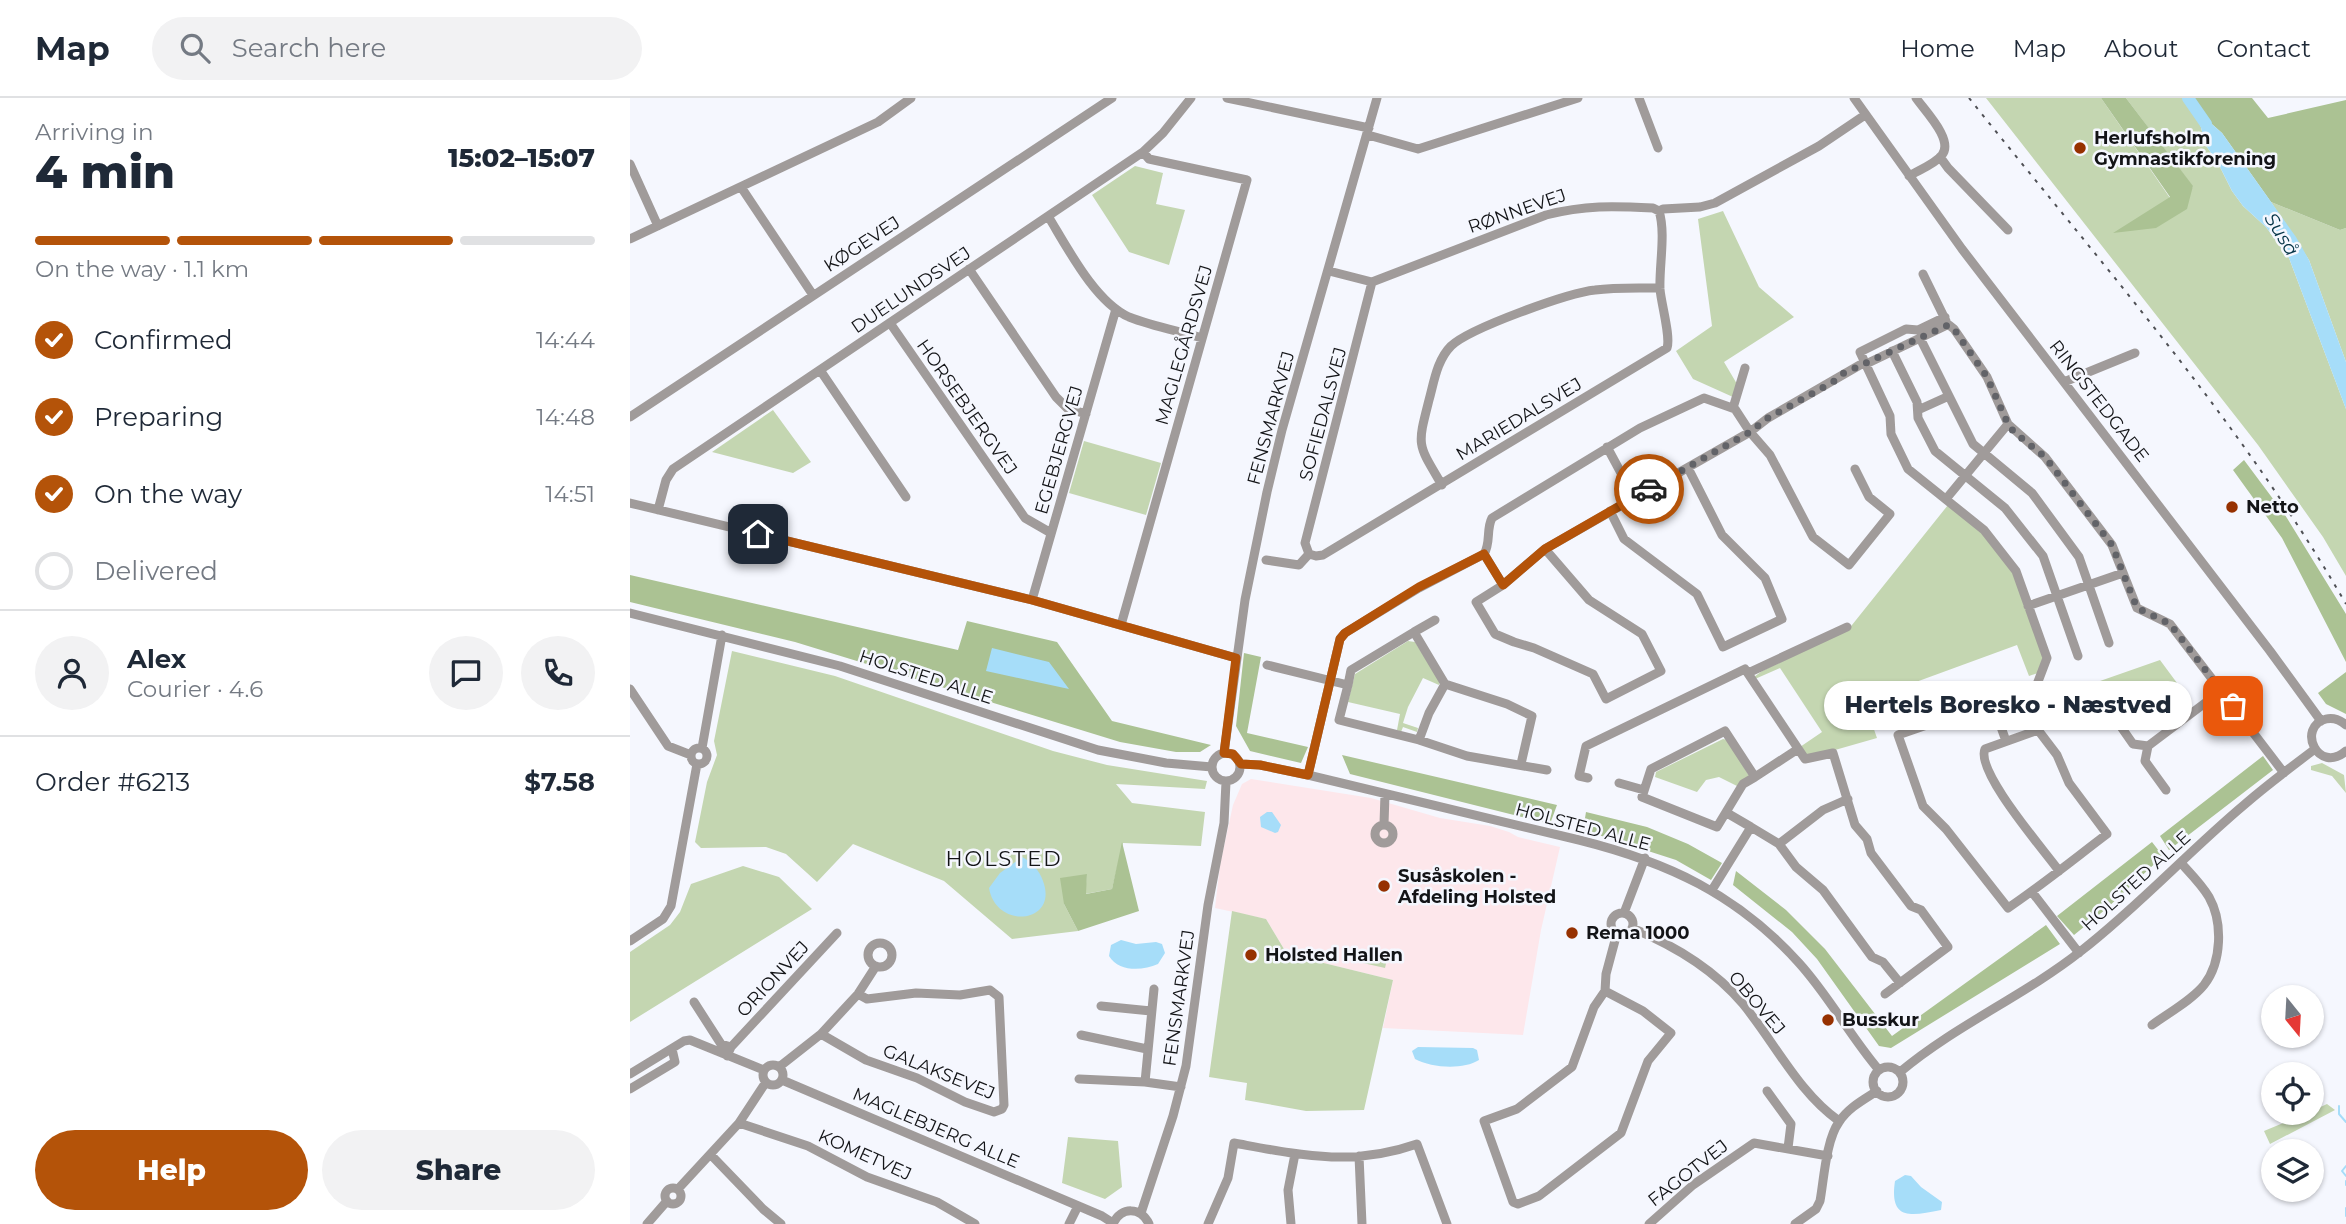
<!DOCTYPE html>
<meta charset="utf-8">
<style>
:root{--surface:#fff;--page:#f2f2f3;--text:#1f2937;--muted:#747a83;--line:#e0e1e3;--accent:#b45309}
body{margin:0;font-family:Montserrat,sans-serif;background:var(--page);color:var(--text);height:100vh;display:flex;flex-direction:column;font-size:26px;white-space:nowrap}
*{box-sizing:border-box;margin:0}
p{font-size:23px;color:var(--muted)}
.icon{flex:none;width:38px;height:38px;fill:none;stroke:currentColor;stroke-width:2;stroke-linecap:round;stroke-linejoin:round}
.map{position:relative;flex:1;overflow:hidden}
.details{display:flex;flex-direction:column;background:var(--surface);width:630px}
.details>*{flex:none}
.needle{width:46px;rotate:162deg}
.buttons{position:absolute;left:1631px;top:887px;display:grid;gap:14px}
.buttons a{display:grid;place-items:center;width:63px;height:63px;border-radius:50%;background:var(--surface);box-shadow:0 2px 5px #0004;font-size:35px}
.pin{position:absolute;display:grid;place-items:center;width:60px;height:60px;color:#fff;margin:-30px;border-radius:14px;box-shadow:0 4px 10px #0006}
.courier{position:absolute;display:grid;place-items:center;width:70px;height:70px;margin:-35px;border:5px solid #b45309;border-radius:50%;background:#fff;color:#222;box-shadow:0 2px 9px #0007}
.bubble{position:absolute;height:49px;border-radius:24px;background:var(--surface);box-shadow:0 2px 5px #0004;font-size:23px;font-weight:800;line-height:49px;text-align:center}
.summary em{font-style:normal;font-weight:800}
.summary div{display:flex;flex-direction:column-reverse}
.summary{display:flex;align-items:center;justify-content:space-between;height:119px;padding:0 35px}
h1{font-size:46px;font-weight:800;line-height:52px}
.bar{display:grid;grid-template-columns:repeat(4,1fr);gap:10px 7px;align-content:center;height:84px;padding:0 35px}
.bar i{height:9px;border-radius:5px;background:var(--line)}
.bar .selected{background:var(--accent)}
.bar p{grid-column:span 4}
.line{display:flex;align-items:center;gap:18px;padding:0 35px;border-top:2px solid var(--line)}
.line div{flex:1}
.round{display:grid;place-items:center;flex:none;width:74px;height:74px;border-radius:37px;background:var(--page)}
ol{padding:0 35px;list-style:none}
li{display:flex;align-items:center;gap:21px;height:77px}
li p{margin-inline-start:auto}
li .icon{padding:7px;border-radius:50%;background:var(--accent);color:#fff;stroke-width:4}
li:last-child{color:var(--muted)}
li i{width:38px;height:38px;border:4px solid var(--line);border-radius:50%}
.action{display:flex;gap:14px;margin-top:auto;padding:14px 35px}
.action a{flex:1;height:80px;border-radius:42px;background:var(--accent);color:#fff;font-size:28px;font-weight:800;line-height:80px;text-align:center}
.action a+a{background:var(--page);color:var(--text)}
header{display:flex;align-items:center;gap:42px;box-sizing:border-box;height:98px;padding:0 35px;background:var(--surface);border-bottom:2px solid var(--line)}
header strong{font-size:33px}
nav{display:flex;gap:38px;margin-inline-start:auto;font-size:24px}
.search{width:490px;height:63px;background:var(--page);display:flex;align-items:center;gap:18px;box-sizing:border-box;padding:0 24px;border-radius:38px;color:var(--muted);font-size:26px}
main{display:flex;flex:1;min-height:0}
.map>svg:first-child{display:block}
</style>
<header>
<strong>Map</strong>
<div class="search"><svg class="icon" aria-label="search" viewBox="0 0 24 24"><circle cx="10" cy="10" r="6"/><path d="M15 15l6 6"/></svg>Search here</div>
<nav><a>Home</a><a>Map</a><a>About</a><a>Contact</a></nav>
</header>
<main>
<section class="details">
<div class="summary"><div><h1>4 min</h1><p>Arriving in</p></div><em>15:02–15:07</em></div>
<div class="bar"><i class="selected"></i><i class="selected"></i><i class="selected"></i><i></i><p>On the way · 1.1 km</p></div>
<ol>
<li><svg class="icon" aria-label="check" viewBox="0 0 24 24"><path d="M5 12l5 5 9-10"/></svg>Confirmed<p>14:44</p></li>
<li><svg class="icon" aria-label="check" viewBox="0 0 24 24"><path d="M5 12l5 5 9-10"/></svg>Preparing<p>14:48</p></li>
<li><svg class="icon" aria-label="check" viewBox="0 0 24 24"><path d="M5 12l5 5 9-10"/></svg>On the way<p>14:51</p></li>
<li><i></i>Delivered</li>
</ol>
<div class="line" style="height:126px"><a class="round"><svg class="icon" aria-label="person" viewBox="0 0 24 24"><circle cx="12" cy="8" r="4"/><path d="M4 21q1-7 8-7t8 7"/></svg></a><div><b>Alex</b><p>Courier · 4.6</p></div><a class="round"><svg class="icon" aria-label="chat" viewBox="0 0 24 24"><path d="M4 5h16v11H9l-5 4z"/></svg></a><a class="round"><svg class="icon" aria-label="phone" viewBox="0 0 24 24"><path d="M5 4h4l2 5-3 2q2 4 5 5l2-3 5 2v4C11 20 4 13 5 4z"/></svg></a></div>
<div class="line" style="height:91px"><div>Order #6213</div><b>$7.58</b></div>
<div class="action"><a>Help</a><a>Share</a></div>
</section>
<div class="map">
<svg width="1716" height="1126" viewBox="0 0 1716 1126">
<rect width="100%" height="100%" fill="#f5f7fe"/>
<!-- education -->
<path fill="#fde7eb" d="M621,681L741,700L810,720L860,728L879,734L888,739L930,749L911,832L893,937L753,930L763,882L657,856L636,821L585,810L590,767L603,707L612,686Z"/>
<!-- green -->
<path fill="#c4d6b1" d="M1356,0H1471L1540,100L1485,135L1563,89L1496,0H1558L1567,13L1575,46L1589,67L1602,93L1613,108L1636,129L1659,160L1716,311V478L1693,439L1628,347Z
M505,68L533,75L526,106L555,112L539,167L499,154L462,97Z
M1641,104L1710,132L1716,130V264L1679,162Z
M1093,113L1129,189L1164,219L1094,264L1107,286L1103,299L1063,281L1046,253L1082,228L1068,121Z
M143,312L181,364L163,375L82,354Z
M454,343L531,365L516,417L439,395Z
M1318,407L1351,432L1384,477L1413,560L1408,575L1399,578L1387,547L1234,603L1247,640L1177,660L1170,649L1192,634L1150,570L1125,581L1124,579L1132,573L1218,532Z
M778,543L785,544L810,584L809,587L793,580L778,609L773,625L788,630L787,634L773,629L771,634L767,632L770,616L718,604L725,576Z
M102,553L205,578L423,653L477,667L577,683L575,691L486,686L502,705L575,714L571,748L493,745L482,791L455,796L457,776L434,806L448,833L382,841L314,783L223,746L187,784L156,756L136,749L71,750L65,744L77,684L87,657L84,643Z
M1530,562L1547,585L1498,621L1470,583Z
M1093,641L1098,642L1119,678L1107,688L1089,679L1076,682L1067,694L1025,679L1026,674Z
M1692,665L1714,677L1716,695L1702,678L1681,672V668Z
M113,768L149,779L182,811L0,924V854L40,827L50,814L61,786Z
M602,813L636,821L657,856L763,882L734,1012L676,1013L615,1002L617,985L579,979Z
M735,852L758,857L755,870L733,865Z
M1697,1006L1705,1012L1640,1046L1634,1033L1677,1015H1682V1013Z
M438,1039L488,1043L492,1089L475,1101L432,1085Z"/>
<!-- forest -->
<path fill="#abc293" d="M1471,0H1496L1563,88L1557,111L1526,130L1483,135L1540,99Z
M1558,0H1622L1638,20L1716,2V130L1710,132L1641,104L1592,35L1567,13Z
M1614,362L1655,417L1716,516V564L1652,440L1603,372Z
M0,477L328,552L337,523L427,544L482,623L581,647L570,654H546L490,644L165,544L0,504Z
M614,555L631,559L617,635L678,649L671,665L620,653L606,628Z
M1716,574V616L1696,606L1688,595Z
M712,657L927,707L920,726L720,676Z
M1633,658L1643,672L1539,752L1530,738Z
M956,714L1017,729L1058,746L1092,765L1081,782L1046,762L953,732Z
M492,744L509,813L448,833L434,806L430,780L457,776L456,796L482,791Z
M1522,744L1533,758L1476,811L1444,837L1427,818Z
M1106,773L1156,812L1195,851L1262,938L1416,827L1430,846L1261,950L1249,948L1187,861L1162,834L1103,787Z"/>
<!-- water -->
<path fill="#a6ddf9" d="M1567,13L1592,35L1666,139L1679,162L1716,264V311L1659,160L1636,129L1613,108L1602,93L1589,67L1575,46Z
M362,550L419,564L439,591L356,573Z
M637,714H642L651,727L648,734L645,735L631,729L630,719Z
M392,759C402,764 409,772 413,783C429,826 366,832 359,790L370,775Z
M491,842L506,846L526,844L532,846L535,855L528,866C512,873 489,874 479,858L481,847Z
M788,949L843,950L847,952L849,962C833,972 802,970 785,961L782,953Z
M1275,1077L1281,1078L1291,1089L1312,1104L1311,1112C1281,1118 1259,1123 1265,1083Z"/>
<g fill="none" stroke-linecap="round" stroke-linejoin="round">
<!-- stream -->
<path stroke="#a6ddf9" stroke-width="2" d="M1709,1008V1016L1716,1024
M1716,1068L1712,1073L1716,1078
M1716,1087V1083
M1716,1110V1118"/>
<!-- river -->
<path stroke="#a6ddf9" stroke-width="12" d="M1558,0L1576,26"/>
<!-- minor -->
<path stroke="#a09b9a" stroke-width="9" d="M597,0L739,30
M1009,0L1028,50
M1224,0L1332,151L1640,553L1691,623
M738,37L788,51L948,0
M1310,59L1318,70L1378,132
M0,66L28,128
M1279,78C1289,72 1305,66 1312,57C1324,42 1295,13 1286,0
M111,89L183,197
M418,118C437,149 465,204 499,219C522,228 548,233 572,240
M0,141L248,24L281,0
M339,171L426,299L437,310L456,316
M699,173L742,184L916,117C955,107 983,108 1023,110L1029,113L1033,111L1070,109L1085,105L1189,48L1235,17
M1293,176L1316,223
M1315,219L1288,232L1276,231L1230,254L1260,318L1261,336L1278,371L1354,432L1386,473L1417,560L1406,589L1268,637L1293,708L1316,731L1378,810C1412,787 1444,761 1477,736L1439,685L1427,657L1408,632L1355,651C1345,673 1414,752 1429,773
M260,225L395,420L421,435
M1290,240L1343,346L1402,395L1449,459L1479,545
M1262,253L1287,304L1288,320L1305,353L1375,410L1413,458L1448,558
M1236,266L1315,228L1319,227L1324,231L1357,279L1378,326L1415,359L1482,447L1507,510L1540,526L1654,675
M190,272L276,399
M1434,284L1505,255
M1103,310L1115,270
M1288,312L1319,298
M0,319L482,0
M977,349L1004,399
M812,387C787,345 787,349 799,302C804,284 807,262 821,248C840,230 938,195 965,192C986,189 1009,190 1030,190
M1316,401L1378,326
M0,405L402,502L606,560
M28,412L36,382L43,371L513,54L533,35L561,0
M980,413L994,441L1067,496L1093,549L1152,521L1135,480L1092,437L1058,370
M679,456L675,445L742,184
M854,456L873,487L846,504L865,536L884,544L904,550L963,576L976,601L1031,573L1012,536L959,502L915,451
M636,462L669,467L679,456L686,458L693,457L1037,250C1041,239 1031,205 1030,191C1029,168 1036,135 1029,113
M873,487L915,451L1120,334L1138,320L1235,264
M402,502L486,211
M1398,508L1493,475
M0,515L210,568L468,652L536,665L582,669
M491,527L617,82L519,61L513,54
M784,534L805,522
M637,567L718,587L709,622L789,642L799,615L815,586
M1118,575L1217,529
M718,587L721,572L784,534L815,586L877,606L902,618L891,666
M0,591L38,648L61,657
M1466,593L1503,646L1518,648L1591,593
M1362,604L1376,643
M1716,627C1710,622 1704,619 1696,621C1666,629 1688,677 1716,653
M1095,633L1125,679L1113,686L1087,729L1012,699L1021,671Z
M789,642L837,658L917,672
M1518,648L1515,663L1536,692
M61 658a8 8 0 1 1 16 0a8 8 0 1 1-16 0Z
M72,650L92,537
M582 669a14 14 0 1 1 28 0a14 14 0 1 1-28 0Z
M594,655L615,502L637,394L652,332L747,0
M611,666L630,667L678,677L949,742C1037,764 1107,796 1169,865C1199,898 1220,938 1249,972
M678,677L710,541L715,535L789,490L854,456C861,445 856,431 862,420L1010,330L1074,300L1105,311L1120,334L1140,357L1183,439L1219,467L1260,416L1239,399L1225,371
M1125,679L1168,651
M958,680L949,678L956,648L1115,571L1175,661L1203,655L1225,727L1237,741L1241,755L1281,808L1291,812L1318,849L1255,896
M989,685L1014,692
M754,726L755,696
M745 736a9 9 0 1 1 18 0a9 9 0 1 1-18 0Z
M1121,729L1149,746L1166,769L1193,792L1242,859L1253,864L1270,885
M1149,746L1193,712L1218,701
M1082,792L1121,729L1097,715
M1402,794L1449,855
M994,815L1015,760
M981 826a11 11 0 1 1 22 0a11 11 0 1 1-22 0Z
M1002,830C1043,847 1084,871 1113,906C1145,945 1168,994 1209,1023
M0,843L33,821L41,808L67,666
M238 857a12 12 0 1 1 24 0a12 12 0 1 1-24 0Z
M975,893L1013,913L1041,935L1018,963L991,1035L909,1098L888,1106L883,1104L854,1023L887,1011L942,969L964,909L975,893L976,876L987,835
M64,904L91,946L101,949
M471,908L521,913
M1522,927C1538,915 1561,903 1574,887C1592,864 1593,824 1579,799C1572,787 1561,776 1551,765
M191,936L236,962L287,980L335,1004L364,1014L372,1011L374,1007L369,899L360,892L330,897L286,895L237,901L228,896
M451,937L517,951
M97,958L101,949L207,835
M133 977a10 10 0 1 1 20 0a10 10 0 1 1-20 0Z
M149,969L191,936L228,896L246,868
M1243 984a15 15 0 1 1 30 0a15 15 0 1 1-30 0Z
M1270,974C1326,927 1394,898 1451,853C1509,808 1558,754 1614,707C1637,687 1661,669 1685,651
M0,976L54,943L60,942L134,972
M449,981L515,984L551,989
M152,982L472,1118L483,1125
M515,984L524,891
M0,991L45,964L42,951
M1137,993L1161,1026L1158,1050
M109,1025L178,1048L237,1079L307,1104L345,1126
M81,1057L133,1111L151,1126
M729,1058L732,1126
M35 1098a8 8 0 1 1 16 0a8 8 0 1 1-16 0Z
M48,1091L109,1025L136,984
M511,1115L543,1018L556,968L578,807L594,725L596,684
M17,1126L37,1103
M439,1126L448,1108
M483,1126C491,1108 511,1109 519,1126
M578,1126L598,1080L604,1045C670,1057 722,1069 787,1046L817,1126
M661,1126L658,1092L665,1056
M1019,1126L1063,1087L1124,1045L1198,1058
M1165,1126L1186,1111L1190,1103C1194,1081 1196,1042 1209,1024C1218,1010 1233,1002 1247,993"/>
<!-- rail -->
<path stroke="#4f5055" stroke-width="2" stroke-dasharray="3.5 7" stroke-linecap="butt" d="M1339,0C1470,164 1611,324 1716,506"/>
</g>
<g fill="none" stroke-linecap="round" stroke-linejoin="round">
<!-- done -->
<path stroke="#626368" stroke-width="7" stroke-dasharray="0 12.6" d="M1019,391L1120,334L1138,320L1203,284L1212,276L1318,227L1324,231L1357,279L1378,326L1384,334L1415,359L1482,447L1507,510L1540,526L1603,608"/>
<!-- route -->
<path stroke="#b45309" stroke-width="9" d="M128,436L402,502L606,560L594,655L603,656L611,666L630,667L678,677L710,541L715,535L789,489L854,456L873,487L915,451L1019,391"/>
</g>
<!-- markers -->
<g fill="#963101" stroke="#f5f7fe" stroke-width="2.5">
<circle cx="1450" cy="50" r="7"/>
<circle cx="1602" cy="409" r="7"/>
<circle cx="754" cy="788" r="7"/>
<circle cx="942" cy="835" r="7"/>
<circle cx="621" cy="857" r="7"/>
<circle cx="1198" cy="922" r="7"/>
</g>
<g text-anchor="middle" stroke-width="5" stroke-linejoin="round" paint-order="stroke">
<!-- poi labels -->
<g font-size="18" font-weight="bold" fill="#131417" stroke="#f5f7fe" text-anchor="start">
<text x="1464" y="46">Herlufsholm<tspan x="1464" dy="21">Gymnastikforening</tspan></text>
<text x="1616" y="415">Netto</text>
<text x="768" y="784">Susåskolen -<tspan x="768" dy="21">Afdeling Holsted</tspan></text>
<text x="956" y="841">Rema 1000</text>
<text x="635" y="863">Holsted Hallen</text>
<text x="1212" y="928">Busskur</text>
</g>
<!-- street labels -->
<g font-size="18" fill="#131417" stroke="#f5f7fe">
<text transform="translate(887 113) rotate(-19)" y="6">RØNNEVEJ</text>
<text transform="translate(232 146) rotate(-33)" y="6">KØGEVEJ</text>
<text transform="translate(281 192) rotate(-34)" y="6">DUELUNDSVEJ</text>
<text transform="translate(554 247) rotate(-74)" y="6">MAGLEGÅRDSVEJ</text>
<text transform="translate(1469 303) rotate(52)" y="6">RINGSTEDGADE</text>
<text transform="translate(337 309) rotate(55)" y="6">HORSEBJERGVEJ</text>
<text transform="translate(693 316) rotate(-75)" y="6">SOFIEDALSVEJ</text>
<text transform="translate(641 320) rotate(-75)" y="6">FENSMARKVEJ</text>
<text transform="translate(889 321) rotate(-31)" y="6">MARIEDALSVEJ</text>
<text transform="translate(429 352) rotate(-74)" y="6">EGEBJERGVEJ</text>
<text transform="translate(296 579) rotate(18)" y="6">HOLSTED ALLE</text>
<text transform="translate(953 729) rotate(15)" y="6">HOLSTED ALLE</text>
<text transform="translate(1506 783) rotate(-42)" y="6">HOLSTED ALLE</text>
<text transform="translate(143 881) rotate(-47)" y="6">ORIONVEJ</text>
<text transform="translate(549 900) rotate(-82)" y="6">FENSMARKVEJ</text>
<text transform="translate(1127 905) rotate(50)" y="6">OBOVEJ</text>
<text transform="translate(309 974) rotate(22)" y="6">GALAKSEVEJ</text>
<text transform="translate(306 1030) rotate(23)" y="6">MAGLEBJERG ALLE</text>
<text transform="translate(235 1057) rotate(24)" y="6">KOMETVEJ</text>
<text transform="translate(1058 1075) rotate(-38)" y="6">FAGOTVEJ</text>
</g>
<!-- water labels -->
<g font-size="19" font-style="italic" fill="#053548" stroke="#f5f7fe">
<text transform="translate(1652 136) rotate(58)" y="7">Suså</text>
</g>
<!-- quarter labels -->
<g font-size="21" letter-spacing="2" fill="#131417" stroke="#f5f7fe">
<text x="374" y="768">HOLSTED</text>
</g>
</g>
</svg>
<div class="buttons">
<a><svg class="needle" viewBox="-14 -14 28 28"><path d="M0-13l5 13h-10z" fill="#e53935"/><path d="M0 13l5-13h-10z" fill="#747a83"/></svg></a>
<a><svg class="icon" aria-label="locate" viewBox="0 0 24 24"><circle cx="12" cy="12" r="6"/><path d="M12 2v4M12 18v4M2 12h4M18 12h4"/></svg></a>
<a><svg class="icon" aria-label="layers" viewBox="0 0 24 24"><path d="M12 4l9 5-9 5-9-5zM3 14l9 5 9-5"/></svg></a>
</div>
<div class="pin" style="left:1603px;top:608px;background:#ea580c"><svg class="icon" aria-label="bag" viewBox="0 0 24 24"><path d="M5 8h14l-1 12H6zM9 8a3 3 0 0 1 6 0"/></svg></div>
<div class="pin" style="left:128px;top:436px;background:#1f2937"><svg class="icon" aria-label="home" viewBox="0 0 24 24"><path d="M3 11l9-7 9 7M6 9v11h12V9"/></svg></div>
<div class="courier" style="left:1019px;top:391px"><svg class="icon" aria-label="car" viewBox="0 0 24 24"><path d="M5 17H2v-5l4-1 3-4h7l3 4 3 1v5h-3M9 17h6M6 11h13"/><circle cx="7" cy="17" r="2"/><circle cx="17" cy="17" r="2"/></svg></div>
<div class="bubble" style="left:1194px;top:583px;width:368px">Hertels Boresko - Næstved</div>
</div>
</main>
